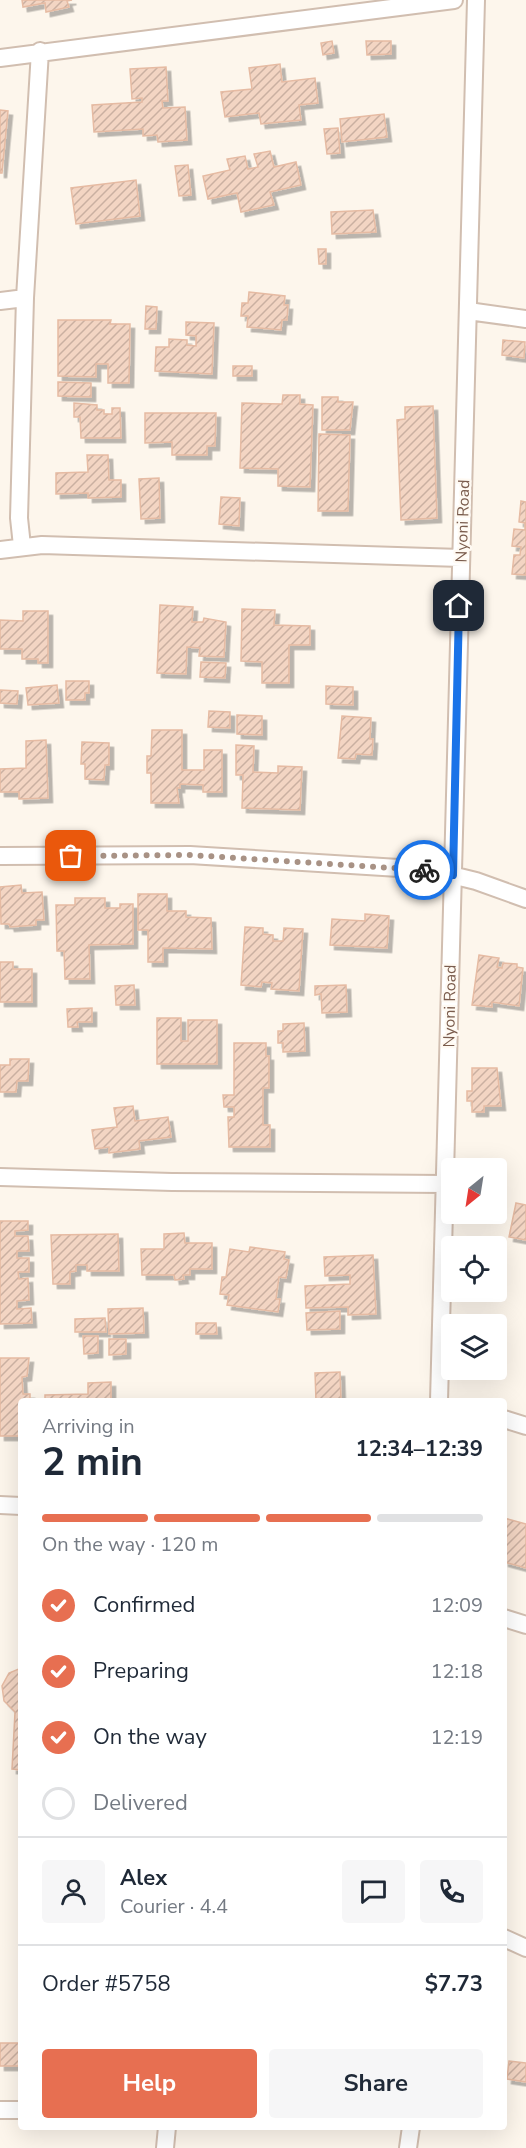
<!DOCTYPE html>
<meta charset="utf-8">
<style>
:root{--surface:#fff;--page:#f6f6f7;--text:#1f2937;--muted:#747a83;--line:#e0e1e3;--accent:#e76f51}
body{margin:0;font-family:"Nunito Sans",sans-serif;background:var(--page);color:var(--text);height:100vh;display:flex;flex-direction:column;font-size:22px;white-space:nowrap}
*{box-sizing:border-box;margin:0}
p{font-size:20px;color:var(--muted)}
.icon{flex:none;width:33px;height:33px;fill:none;stroke:currentColor;stroke-width:2;stroke-linecap:round;stroke-linejoin:round}
.map{position:relative;flex:1;overflow:hidden}
.side{position:absolute;left:18px;top:1398px;width:489px;height:732px;display:flex;flex-direction:column;background:var(--surface);border-radius:6px;box-shadow:0 6px 24px #0002}
.side>*{flex:none}
.needle{width:39px;rotate:210deg}
.tools{position:absolute;left:441px;top:1158px;display:grid;gap:12px}
.tools a{display:grid;place-items:center;width:66px;height:66px;border-radius:6px;background:var(--surface);box-shadow:0 6px 24px #0002;font-size:30px}
.pin{position:absolute;display:grid;place-items:center;width:51px;height:51px;color:#fff;margin:-26px;border-radius:12px;box-shadow:0 3px 9px #0006}
.courier{position:absolute;display:grid;place-items:center;width:60px;height:60px;margin:-30px;border:4px solid #1a73e8;border-radius:50%;background:#fff;color:#222;box-shadow:0 2px 8px #0007}
.summary em{font-style:normal;font-weight:700}
.summary div{display:flex;flex-direction:column-reverse}
.summary{display:flex;align-items:center;justify-content:space-between;height:102px;padding:0 24px}
h1{font-size:39px;font-weight:700;line-height:45px}
.bar{display:grid;grid-template-columns:repeat(4,1fr);gap:9px 6px;align-content:center;height:72px;padding:0 24px}
.bar i{height:8px;border-radius:4px;background:var(--line)}
.bar .active{background:var(--accent)}
.bar p{grid-column:span 4}
.line{display:flex;align-items:center;gap:15px;padding:0 24px;border-top:2px solid var(--line)}
.line div{flex:1}
.round{display:grid;place-items:center;flex:none;width:63px;height:63px;border-radius:6px;background:var(--page)}
ol{padding:0 24px;list-style:none}
li{display:flex;align-items:center;gap:18px;height:66px}
li p{margin-inline-start:auto}
li .icon{padding:6px;border-radius:50%;background:var(--accent);color:#fff;stroke-width:4}
li:last-child{color:var(--muted)}
li i{width:33px;height:33px;border:3px solid var(--line);border-radius:50%}
.button{display:flex;gap:12px;margin-top:auto;padding:12px 24px}
.button a{flex:1;height:69px;border-radius:6px;background:var(--accent);color:#fff;font-size:24px;font-weight:700;line-height:69px;text-align:center}
.button a+a{background:var(--page);color:var(--text)}
.map>svg:first-child{display:block}
</style>
<div class="map">
<svg width="526" height="2148" viewBox="0 0 526 2148">
<defs>
<pattern id="building-hatch" width="6" height="6" patternUnits="userSpaceOnUse" patternTransform="scale(1.5)"><rect width="6" height="6" fill="#f3d5c3"/><path d="M-1 1l2-2M0 6l6-6M5 7l2-2" fill="none" stroke="#cab0a1"/></pattern>
<filter id="shadow"><feDropShadow dx="4.5" dy="4.5" stdDeviation="0" flood-color="#0004"/></filter>
</defs>
<rect width="100%" height="100%" fill="#fdf6ec"/>
<!-- building -->
<path fill="url(#building-hatch)" stroke="#e6bba3" stroke-width="1.5" filter="url(#shadow)" d="M22,0H72L67,1L69,7L46,12L45,3L23,7Z
M332,41L334,53L323,55L321,43Z
M366,41H391V54L367,55Z
M280,64L282,82L315,78L318,103L299,105L301,120L261,124L259,113L225,117L221,92L252,89L249,68Z
M166,67L168,101H162L163,108L185,107L187,140L158,142L157,135L143,136V129L94,132L92,105L142,102V98L132,99L130,69Z
M0,110L8,111L2,173H0Z
M384,114L387,137L342,142L340,119Z
M338,128L340,153L327,154L324,129Z
M270,151L274,167L296,162L301,185L270,192L274,205L241,212L237,193L208,199L203,176L230,170L227,159L245,156L248,169L258,167L254,154Z
M188,165L191,195L179,196L175,166Z
M136,180L140,216L76,224L71,188Z
M373,210L376,232L332,234L331,212Z
M318,249H326V264H319Z
M249,292L285,296L284,305H288L287,320H282L281,330L247,327L248,316H241L242,303H248Z
M146,306L157,307L156,329H145Z
M58,320H111L110,324H130L129,383H108V364H96V377L58,376Z
M186,322L214,323L212,374L155,371L156,347H169V339L187,340V345L196,346V336L186,335Z
M503,340L525,342L524,358L502,355Z
M233,366H252V376H233Z
M58,382L91,383V397L58,396Z
M283,395H300V404L313,405L310,487L278,486V469L240,468L242,403L282,404Z
M322,397H338V402H353L350,430H322Z
M74,403L97,405V410H104V414H112V408H120L121,438H81L80,417H74Z
M433,406L437,518L401,520L397,420L405,419V407Z
M145,413H216L215,446H207V455H172V442L145,443Z
M319,434L350,435L348,511H318Z
M87,455H108L109,480H121V497L88,498V493L56,494V473L88,472Z
M159,478L160,518L141,519L139,479Z
M221,497L240,498L239,526L219,524Z
M521,501L526,502V575L512,574L514,555H520L521,547L512,546L514,529L525,530V523L519,522Z
M160,605L193,607L192,622H203L204,618L226,622L224,657L199,656L200,648L187,647L186,674L157,673Z
M242,609L275,610L274,625L310,626V645H289V683H262V662L241,661Z
M23,611H48V663H38V659H22V649H0V620L23,621Z
M201,662L226,663L225,678L200,677Z
M66,681H89V693H85V700H66Z
M57,685L59,703L28,705L26,688Z
M326,686L353,687V705L326,704Z
M0,690L18,691L17,704L0,703Z
M209,711L230,712V728L208,727Z
M237,715L262,716V735L237,734Z
M342,716L371,718L370,739H373L372,755L356,754L355,759L338,758Z
M152,730H182V770H204V750H222V792H203V785L180,784V788H177L179,803H151V773H147V756H151Z
M46,740L48,798L19,799V792H0V769L26,768V741Z
M82,742L109,743V765H105L104,780L85,779V764H81Z
M236,745L254,746L253,772L278,773V766L302,767L300,810L242,808L243,775H236Z
M21,885L22,893L42,892L44,920H36V925L10,927L9,924H1L0,887Z
M138,894H167V911H186V917L211,918L212,949L163,948V962H148V930H138Z
M75,898H105V908H120V904H133V944L89,945L90,979H65L64,951H57L56,905H75Z
M365,914L389,916L387,948L330,945L332,919L365,921Z
M245,927L263,928V934L273,935V941H283L284,928L303,929L299,991L271,989L272,983L262,982L261,987L241,985Z
M479,955L499,958L497,967L502,968L503,963L517,964V967L523,968L519,1006L492,1002V1007L472,1005Z
M0,962H13V969H32V1002H0Z
M134,985L135,1005H116L115,986Z
M346,985L347,1012L322,1013L321,994L315,995V986Z
M92,1008V1022H77L78,1027H68L67,1009Z
M157,1018H181V1041H188V1020H217V1064H157Z
M304,1023L305,1051L283,1052V1043H278V1031H283V1024Z
M234,1043H266V1056H269V1088H263V1125H270V1147H229L228,1117H234V1107H224L223,1095H234Z
M10,1059H29L28,1081H17L16,1092H0V1065H10Z
M472,1068H497L501,1106H484V1112H472V1101H467V1091H472Z
M133,1106L135,1121L168,1117L171,1137L139,1141L140,1149L109,1153V1147L95,1149L92,1130L117,1127L114,1108Z
M516,1203L526,1205V1240L509,1237Z
M0,1221H28V1230L15,1231V1236H28L29,1251H17V1258H29V1272H18L19,1279L28,1278L29,1300L17,1301V1309L31,1308L32,1323L0,1324Z
M184,1233L185,1243H212V1269H190V1275H183L184,1279L175,1280L174,1275H142L141,1249H164V1234Z
M118,1234L119,1271H87V1265H76V1271L70,1272V1284H53L51,1235Z
M250,1247L285,1252L284,1259L289,1260L286,1278L279,1277L276,1299H280L278,1312L227,1305L229,1295L220,1294L222,1277H226L230,1249L249,1252Z
M373,1255L376,1314L348,1315V1307L306,1308L305,1286L350,1284V1275L325,1276L324,1257Z
M143,1308L144,1333L109,1334L108,1309Z
M340,1311V1329L307,1330L306,1313Z
M105,1318L106,1332H75V1319Z
M196,1323H216L217,1334H196Z
M83,1336H98V1353L84,1354Z
M109,1339H126V1354L109,1355Z
M0,1358H29L27,1376L22,1377L23,1394H30V1401H21V1436H0Z
M340,1372L341,1401H316L315,1373Z
M111,1382V1401H45V1395L88,1394V1383Z
M504,1518L526,1524V1568L504,1562Z
M21,1668V1770L12,1769L15,1712L4,1701L2,1686L9,1673Z
M0,2043H21V2066H0Z
M509,2061L526,2063V2082L507,2079Z"/>
<g fill="none" stroke-linecap="round" stroke-linejoin="round">
<defs>
<path id="street" d="M0,58L454,0
M0,301L25,298
M468,311L526,319
M22,546L19,518L25,298L40,51
M0,550L42,545L461,558
M0,856L190,855L431,870L476,881L526,899
M0,1177L172,1182L445,1184
M439,1401L476,0
M504,1419L526,1426
M0,1505L21,1506
M504,1618L526,1625
M504,1938L526,1948
M0,2110H21
M165,2148L167,2127
M408,2148L411,2127"/>
</defs>
<!-- street casing -->
<use href="#street" stroke="#d1beb0" stroke-width="20"/>
<!-- street -->
<use href="#street" stroke="#fff" stroke-width="16"/>
</g>
<g fill="none" stroke-linecap="round" stroke-linejoin="round">
<!-- done -->
<path stroke="#a89285" stroke-width="6" stroke-dasharray="0 10.8" d="M71,856L190,855L424,870"/>
<!-- route -->
<path stroke="#1a73e8" stroke-width="8" d="M424,870L453,875L459,606"/>
</g>
<g text-anchor="middle" stroke-width="4.5" stroke-linejoin="round" paint-order="stroke">
<!-- street labels -->
<g font-size="16" fill="#7a5c4d" stroke="#fffaf3">
<text transform="translate(462 521) rotate(-88)" y="6">Nyoni Road</text>
<text transform="translate(449 1006) rotate(-89)" y="6">Nyoni Road</text>
</g>
</g>
</svg>
<div class="tools">
<a><svg class="needle" viewBox="-14 -14 28 28"><path d="M0-13l5 13h-10z" fill="#e53935"/><path d="M0 13l5-13h-10z" fill="#747a83"/></svg></a>
<a><svg class="icon" aria-label="locate" viewBox="0 0 24 24"><circle cx="12" cy="12" r="6"/><path d="M12 2v4M12 18v4M2 12h4M18 12h4"/></svg></a>
<a><svg class="icon" aria-label="layers" viewBox="0 0 24 24"><path d="M12 4l9 5-9 5-9-5zM3 14l9 5 9-5"/></svg></a>
</div>
<div class="pin" style="left:71px;top:856px;background:#ea580c"><svg class="icon" aria-label="bag" viewBox="0 0 24 24"><path d="M5 8h14l-1 12H6zM9 8a3 3 0 0 1 6 0"/></svg></div>
<div class="pin" style="left:459px;top:606px;background:#1f2937"><svg class="icon" aria-label="home" viewBox="0 0 24 24"><path d="M3 11l9-7 9 7M6 9v11h12V9"/></svg></div>
<div class="courier" style="left:424px;top:870px"><svg class="icon" aria-label="bike" viewBox="0 0 24 24"><circle cx="6" cy="16" r="4"/><circle cx="18" cy="16" r="4"/><path d="M6 16l4-8h5l3 8M10 8l3 8H6M13 5h3"/></svg></div>
<section class="side">
<div class="summary"><div><h1>2 min</h1><p>Arriving in</p></div><em>12:34–12:39</em></div>
<div class="bar"><i class="active"></i><i class="active"></i><i class="active"></i><i></i><p>On the way · 120 m</p></div>
<ol>
<li><svg class="icon" aria-label="check" viewBox="0 0 24 24"><path d="M5 12l5 5 9-10"/></svg>Confirmed<p>12:09</p></li>
<li><svg class="icon" aria-label="check" viewBox="0 0 24 24"><path d="M5 12l5 5 9-10"/></svg>Preparing<p>12:18</p></li>
<li><svg class="icon" aria-label="check" viewBox="0 0 24 24"><path d="M5 12l5 5 9-10"/></svg>On the way<p>12:19</p></li>
<li><i></i>Delivered</li>
</ol>
<div class="line" style="height:108px"><a class="round"><svg class="icon" aria-label="person" viewBox="0 0 24 24"><circle cx="12" cy="8" r="4"/><path d="M4 21q1-7 8-7t8 7"/></svg></a><div><b>Alex</b><p>Courier · 4.4</p></div><a class="round"><svg class="icon" aria-label="chat" viewBox="0 0 24 24"><path d="M4 5h16v11H9l-5 4z"/></svg></a><a class="round"><svg class="icon" aria-label="phone" viewBox="0 0 24 24"><path d="M5 4h4l2 5-3 2q2 4 5 5l2-3 5 2v4C11 20 4 13 5 4z"/></svg></a></div>
<div class="line" style="height:78px"><div>Order #5758</div><b>$7.73</b></div>
<div class="button"><a>Help</a><a>Share</a></div>
</section>
</div>
